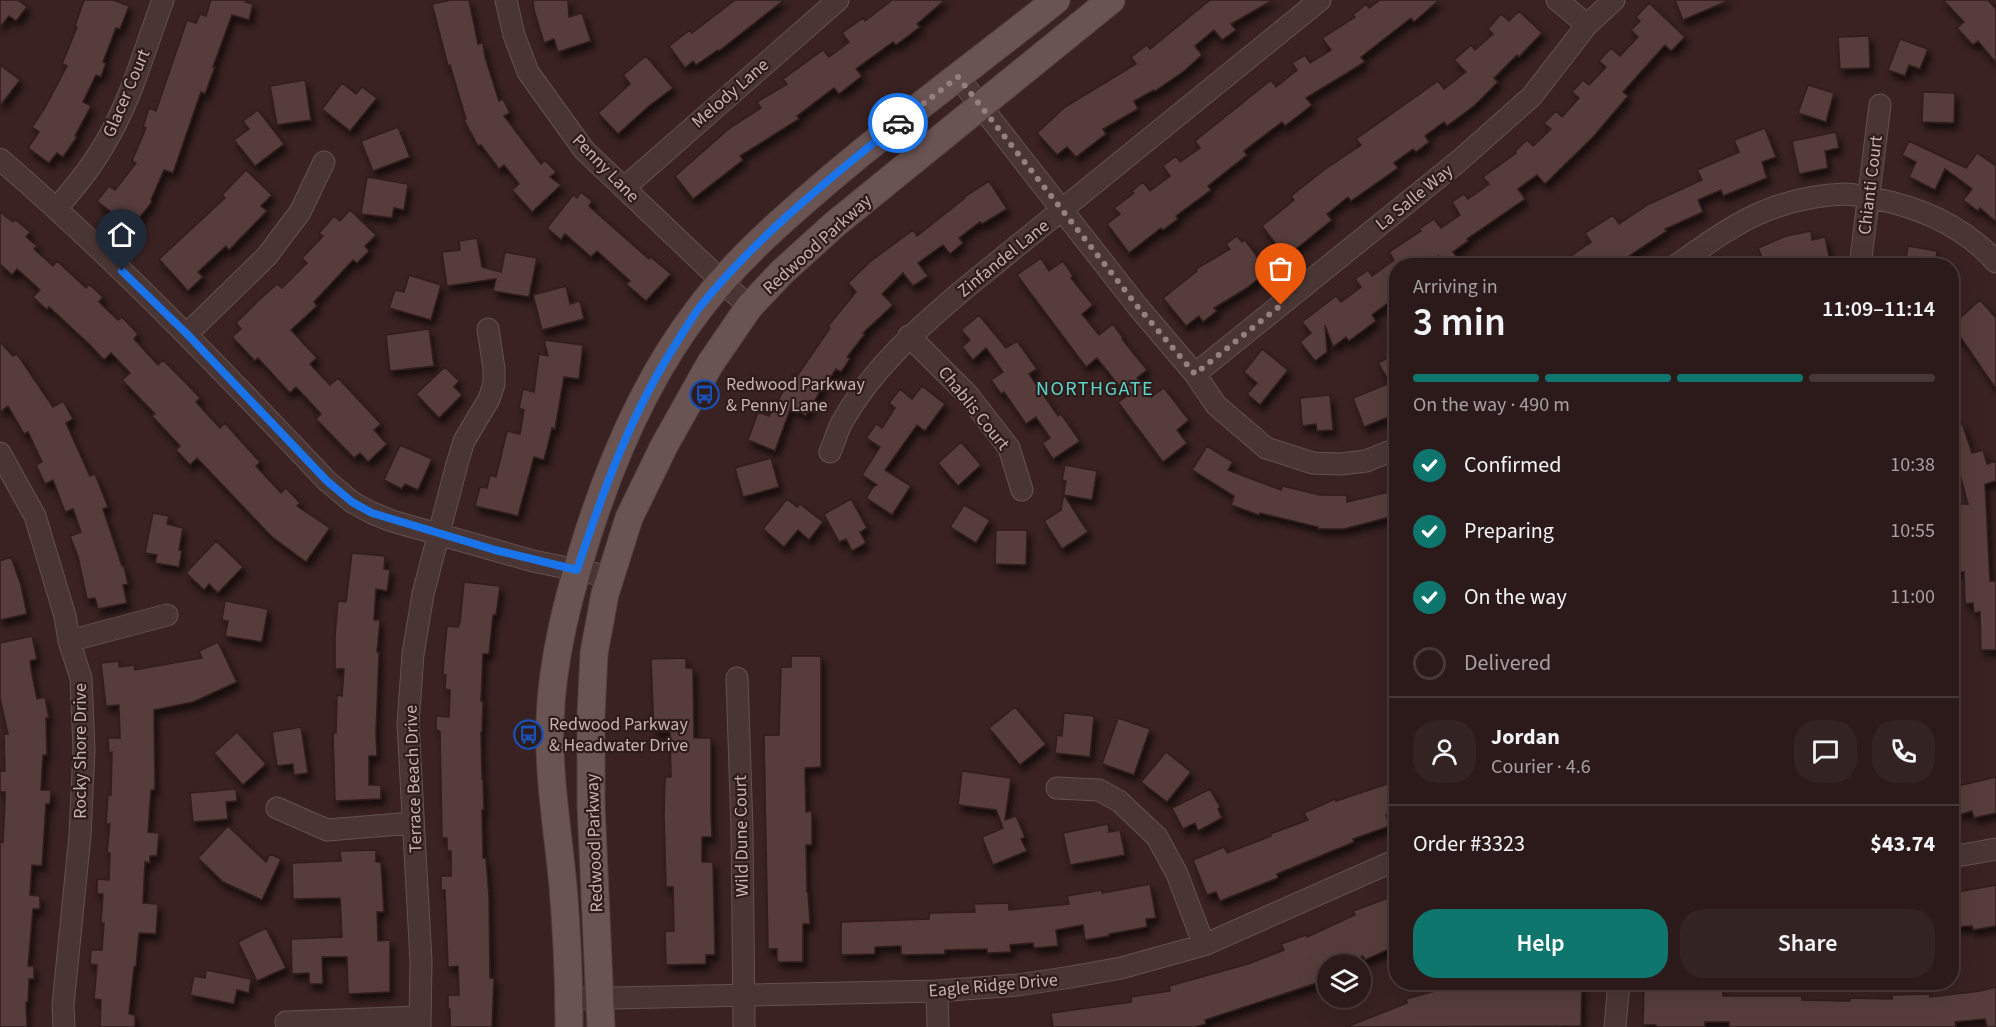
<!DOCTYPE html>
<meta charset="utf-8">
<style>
:root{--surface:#2b1a19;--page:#332322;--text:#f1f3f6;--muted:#a6a1a2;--line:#473838;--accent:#0f766e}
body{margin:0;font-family:"Source Sans 3",sans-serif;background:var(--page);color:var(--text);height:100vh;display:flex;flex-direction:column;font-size:22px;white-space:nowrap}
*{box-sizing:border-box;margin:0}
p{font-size:20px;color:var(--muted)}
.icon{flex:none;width:33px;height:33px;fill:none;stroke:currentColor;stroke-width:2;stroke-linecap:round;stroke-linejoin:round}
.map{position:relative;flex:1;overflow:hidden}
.panel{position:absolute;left:1389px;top:258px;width:570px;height:732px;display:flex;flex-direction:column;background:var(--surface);border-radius:24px;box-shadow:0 6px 24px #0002,0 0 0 2px var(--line)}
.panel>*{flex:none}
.fabs{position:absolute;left:1317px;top:954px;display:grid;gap:12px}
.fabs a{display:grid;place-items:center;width:54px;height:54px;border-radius:50%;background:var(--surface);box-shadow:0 6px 24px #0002,0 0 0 2px var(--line);font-size:30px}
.pin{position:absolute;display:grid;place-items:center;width:51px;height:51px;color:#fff;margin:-62px -26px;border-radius:50% 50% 50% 0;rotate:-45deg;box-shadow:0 0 6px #0007}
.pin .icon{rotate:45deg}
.courier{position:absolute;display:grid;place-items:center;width:60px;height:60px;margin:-30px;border:4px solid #1a73e8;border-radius:50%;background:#fff;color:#222;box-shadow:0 2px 8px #0007}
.summary em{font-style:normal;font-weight:600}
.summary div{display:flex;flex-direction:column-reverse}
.summary{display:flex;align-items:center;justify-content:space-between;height:102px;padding:0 24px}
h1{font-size:39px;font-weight:600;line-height:45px}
.bar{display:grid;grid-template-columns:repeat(4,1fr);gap:9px 6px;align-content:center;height:72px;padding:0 24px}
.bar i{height:8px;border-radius:4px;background:var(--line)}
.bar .active{background:var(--accent)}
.bar p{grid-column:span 4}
.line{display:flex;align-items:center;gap:15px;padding:0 24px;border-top:2px solid var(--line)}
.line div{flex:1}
.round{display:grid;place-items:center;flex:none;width:63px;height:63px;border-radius:24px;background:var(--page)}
ol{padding:0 24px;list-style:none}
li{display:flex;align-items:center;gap:18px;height:66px}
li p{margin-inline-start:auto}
li .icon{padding:6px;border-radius:50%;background:var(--accent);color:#fff;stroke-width:4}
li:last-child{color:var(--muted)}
li i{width:33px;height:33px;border:3px solid var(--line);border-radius:50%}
.primary-button{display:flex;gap:12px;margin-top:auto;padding:12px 24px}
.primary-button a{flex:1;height:69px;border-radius:24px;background:var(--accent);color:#fff;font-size:24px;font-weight:600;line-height:69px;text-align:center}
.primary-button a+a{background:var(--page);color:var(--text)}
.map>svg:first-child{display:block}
</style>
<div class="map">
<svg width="1996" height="1027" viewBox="0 0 1996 1027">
<defs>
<filter id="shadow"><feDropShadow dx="3.5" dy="6" stdDeviation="3" flood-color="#0009"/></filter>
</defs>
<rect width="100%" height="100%" fill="#392221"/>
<!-- building -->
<path fill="#573c3a" stroke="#301d1c" stroke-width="1.5" filter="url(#shadow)" d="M0,0H18L27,7L16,21L9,16L0,27Z
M84,0H113L129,6L120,29L116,28L103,62L106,63L101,77L96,75L83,102L91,106L75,136L77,137L63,157L57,153L49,163L28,148L39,132L32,127L44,109L67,66L62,64L77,27L75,26Z
M211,0H245V2L253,4L249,20L232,15L213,67H215L205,94L201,92L173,173L164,170L151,200L152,202L131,228L97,201L109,186L115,190L136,163L132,161L146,128L143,127L149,108L156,111L187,20L196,23L200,14L206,16Z
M451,0H469L478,44L483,43L485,57L499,101L503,99L510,113L504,116L541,164L545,160L556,172L550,177L561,185L532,212L512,190L519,184L504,165L499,169L481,145L478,146L464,120L466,119L450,65L448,66L432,4Z
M533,0H568L569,17L582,13L591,41L558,52L554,39L544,43L534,10Z
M735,0H784L719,51L718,50L696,65L693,61L685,68L669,46L690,30L692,33Z
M892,0H945L917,24L920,27L896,45L893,42L856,69L862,76L839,94L834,88L797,116L799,119L740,156L743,160L693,199L675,176L731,127L761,108L757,102L787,84L783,79L823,50L829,57L849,42L842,33L863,18L865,21Z
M1210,0H1273L1231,24L1236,30L1222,40L1214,30L1195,46L1202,55L1183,72L1155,91L1154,90L1134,101L1138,109L1103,129L1106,134L1076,157L1067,147L1057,155L1037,133L1065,107L1136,64L1131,57L1147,45L1150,49Z
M1380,0H1439L1414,22L1411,18L1361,57L1365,62L1306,98L1312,105L1285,126L1282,122L1244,151L1247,155L1208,186L1211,190L1176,216L1178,219L1163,230L1161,228L1129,253L1107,224L1120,214L1114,208L1134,193L1132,191L1143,182L1150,191L1170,176L1163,166L1176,156L1180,162L1200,148L1195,141L1271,80L1276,87L1297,70L1292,63L1305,55L1310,63L1331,50L1322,38L1355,17L1353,15L1366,4L1369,8Z
M1675,0H1730L1683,20Z
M1943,0H1988L1996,9V63L1978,41L1973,45L1957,28L1964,22Z
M1649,3L1685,37L1671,51L1665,45L1623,92L1628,96L1593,137L1545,184L1537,175L1518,189L1525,199L1467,239L1468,241L1453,252L1463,266H1445L1438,256L1423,266L1396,264V297L1372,315L1376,321L1349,341L1346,337L1333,347L1325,325L1327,352L1315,361L1300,342L1311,333L1302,322L1336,296L1341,302L1361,287L1355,279L1368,270L1372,276L1394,260L1389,252L1421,231L1419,229L1434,219L1441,228L1460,215L1452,202L1464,194L1468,199L1489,184L1483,177L1516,153L1515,151L1527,140L1533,146L1551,129L1544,123L1556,111L1562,117L1579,98L1572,92L1583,80L1589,85L1606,67L1599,61L1611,48L1620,56L1638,37L1631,30L1640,21L1636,17Z
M1519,11L1542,33L1519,57L1517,55L1494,78L1498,82L1474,106L1447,126L1444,122L1425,136L1429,142L1416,152L1413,149L1394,163L1398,168L1351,201L1348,197L1327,214L1332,220L1286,257L1262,226L1294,200L1291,196L1324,170L1361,145L1356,139L1438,81L1444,89L1466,72L1454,60L1471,45L1475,50L1493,34L1488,29L1501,14L1509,21Z
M1869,36L1870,68L1840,69L1838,37Z
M1900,39L1928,49L1920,69L1909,65L1905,76L1888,70Z
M646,56L673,88L649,106L618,134L598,113L630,84L623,75Z
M0,65L20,80L0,106Z
M305,80L311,120L277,125L270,86Z
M342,83L356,94L362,87L377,98L350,131L322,109Z
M1808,85L1834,93L1826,122L1798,113Z
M1923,92L1955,93L1954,123L1922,122Z
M258,110L284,144L255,166L234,140L249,129L243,121Z
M398,127L410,157L373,171L361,141Z
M1765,128L1776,157L1762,162L1767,178L1723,196L1721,190L1698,200L1703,212L1665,229L1667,231L1623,260L1626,266H1557L1591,242L1585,233L1613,215L1619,224L1649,204L1702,180L1697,170L1739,152L1734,140Z
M1836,132L1839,148L1825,151L1828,168L1799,174L1792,141Z
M1909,141L1966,168L1977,153L1996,166V222L1980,208L1978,211L1963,200L1972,189L1945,169L1935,190L1909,177L1916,162L1902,155Z
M246,170L272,195L261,206L267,211L229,250L226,246L198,272L203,277L188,291L159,259L225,198L222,195Z
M367,177L408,184L404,210L394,208L392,218L361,214Z
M989,181L1007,209L982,224L980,222L959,238L963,243L950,254L943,245L918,263L928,276L913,286L903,273L882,294L893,305L863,333L865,334L847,357L850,359L841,372L836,369L829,380L827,379L806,416L791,407L775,451L748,440L758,412L769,416L793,374L797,376L830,328L828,326L856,292L848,283L871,261L913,230L917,236L965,198L964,197Z
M581,192L592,201L589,206L649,259L651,257L671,274L646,301L626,284L630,281L597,251L591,257L565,234L561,240L547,228L573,195L577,198Z
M350,210L376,235L365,246L369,251L357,263L353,260L314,302L317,306L291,330L317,358L310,364L330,385L338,378L381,424L374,430L387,444L368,462L360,453L354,458L316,419L321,414L296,387L290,393L258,358L255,361L232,337L241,329L236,323L260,299L277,284L282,288L307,263L302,258L323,236L319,233L334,216L340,221Z
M0,212L13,222L15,219L30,232L26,237L37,246L34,249L53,266L57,261L86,288L89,284L103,297L99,302L118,320L122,317L138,334L134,339L158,365L163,360L187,384L200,398L196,402L220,428L225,423L239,439L260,462L256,466L281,493L286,488L300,503L297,506L330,528L306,562L272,537L197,458L190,465L176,450L180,446L152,416L155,414L122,380L130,373L111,353L104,360L91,346L49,307L47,310L33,297L40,290L17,269L12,275L0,264Z
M1811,231L1812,240L1825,237L1830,262L1811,266H1766L1758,248L1786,236Z
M1237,236L1242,242L1245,240L1268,271L1247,288L1214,308L1217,311L1203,322L1199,316L1186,326L1163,298L1197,271L1196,269L1230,249L1226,244Z
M477,238L482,267L501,272L505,252L537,258L529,297L493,291L496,279L447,286L442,252L460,250L459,241Z
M1908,246L1937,251L1935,266H1905Z
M1041,258L1049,271L1063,261L1073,276L1071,278L1093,305L1082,314L1099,335L1113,324L1123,338L1122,339L1147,370L1137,378L1151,397L1164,388L1189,420L1177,430L1187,443L1163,462L1118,402L1127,396L1097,358L1086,367L1017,275Z
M409,275L441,285L431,320L389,308L395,290L404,292Z
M566,286L570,304L580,301L584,319L542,330L533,295Z
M1980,300L1996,318V389L1961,338L1959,340L1952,331V325Z
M979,315L1006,348L1017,341L1037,369L1029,374L1058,416L1061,414L1080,441L1053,459L1042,443L1050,438L1036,417L1026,424L1004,392L1001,394L991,380L1003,372L986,348L973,360L962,347L970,340L961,330Z
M429,329L434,366L390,371L386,335Z
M544,340L583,345L579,379L564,377L555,429L552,428L544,460L534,457L518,516L475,506L480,487L487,488L490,475L496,477L507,431L520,434L524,410L519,408L523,389L534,392L539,354L548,356Z
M0,342L13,356L17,354L53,407L63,401L73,419L66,423L90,476L95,474L108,507L103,509L122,566H124L128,584L123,585L127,603L98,609L95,598L87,599L78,557L70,536L81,532L73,509L65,512L53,480L45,484L36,465L42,462L28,432L24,434L8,406L0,412Z
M1262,349L1288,370L1260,405L1247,394L1257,383L1244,372Z
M1389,357L1392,361L1396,359V414L1364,427L1353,398L1390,383L1378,363Z
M445,367L459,381L454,387L462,395L439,418L416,394Z
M922,386L945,404L925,431L917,425L885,470L911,486L892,515L866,498L873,487L877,485L862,475L880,447L866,438L876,424L882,428L895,408L889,403L900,389L912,399Z
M1330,395L1333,430L1317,431L1316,424L1302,426L1300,398Z
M1962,423L1972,453L1983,450L1987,464L1996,461V481L1985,484L1990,581H1996V650H1981L1980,612L1974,613L1973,603L1965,604L1964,572H1956L1954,534H1952V504H1968L1960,475L1952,477V427Z
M961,442L981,465L958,486L938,463Z
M400,445L432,459L418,490L405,484L402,489L384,480Z
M1207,446L1233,462L1228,470L1281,490L1282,486L1320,495H1347V502L1388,492L1394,516L1344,529H1318V527L1260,513L1259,515L1231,505L1234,496L1192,470Z
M771,458L779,487L743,497L735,468Z
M1065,465L1097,471L1092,500L1064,495L1088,532L1062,549L1044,521L1061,510L1066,481L1062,480Z
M787,499L797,507L800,504L823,522L809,540L798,530L784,547L763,529Z
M851,499L867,528L860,532L866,543L852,551L846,539L839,542L824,514Z
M964,505L990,520L976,543L950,527Z
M153,513L169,516L167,524L183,528L179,550L182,551L179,567L155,563L157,555L145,553Z
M996,530H1027L1026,565L995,564Z
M216,541L243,567L218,593L209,584L204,590L186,573Z
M352,553L385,556L384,569L390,570L387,591L376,589L374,620H380L377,652H379L376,733L377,756H369V785H381V799L335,801L333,733H336L337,695L342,696L344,669H335V636L338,601L346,602Z
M11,557L21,585L27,614L0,620V561Z
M464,582L500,586L496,615H493L489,654H483L481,701H483L482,732H481L482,779H483L484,810H482L483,858H486L489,897L490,978H494L492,1027H450V1009H448V995H459L458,966L448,967L445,890H441V876H451V851H447V838H442L440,731L436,730V716L449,717L450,690L445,689L446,675H443L444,658L447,626L458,627L460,622Z
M225,601L268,609L262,642L225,636L228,621L222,620Z
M32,636L37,659L30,661L32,674L37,699L45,697L49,718H46L47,755H43L41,790H51L50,804H46L42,866L32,865L30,895L40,896V909H33L28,966H34V979H29L28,1002H26L27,1027H0V841L3,842L5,801V792H0V771H5L4,734H8L0,698V643Z
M218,642L237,682L193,702L154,710L155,790H151L148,832L159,833L157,856H150V863L145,862L143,903L158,904L156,934L139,933L136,967H134L129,1014L135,1015V1027H100L101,1000L94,999L97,965L90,964L91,950H102L104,923H101L103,894H97V879L109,880L110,853H107L110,824H106L108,795H111L112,752L109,753L108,738H120L119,705L106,706L101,663L119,661V667L134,665L135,670L202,658L199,651Z
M791,656H821V767L805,768L806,812L812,811V845H806L807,892H808L810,924H803V962H777V949H768L764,735H779L781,667H791Z
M686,658V668H693L694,738H711V814L712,837H702V862H713L715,955H706V964L666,965L665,931H674L673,887H666L664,815L665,777H671L670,732H654L651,659Z
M1015,707L1046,744L1020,765L989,728Z
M1064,713L1094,716L1090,757L1055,753L1057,735L1062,736Z
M1118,718L1150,729L1134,775L1102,764Z
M301,727L308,773L294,775L293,764L277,766L272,732Z
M237,732L266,764L243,785L214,753Z
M1166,752L1191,772L1167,802L1141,782Z
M962,771L1011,778L1005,820L1016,816L1025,837L1021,839L1027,851L993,865L982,837L1003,828L996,810L958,805Z
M1996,777V813L1974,818L1972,811L1959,815L1953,787Z
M1396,781V812L1386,815L1390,826L1353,839L1354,842L1277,874L1278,878L1220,901L1216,892L1207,895L1193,860L1224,847L1227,853L1271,836L1270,834L1308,820L1304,813L1335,799L1336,801Z
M236,789L237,801L226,802L228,819L193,822L190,793Z
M1210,789L1220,807L1218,809L1222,818L1198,831L1195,823L1183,829L1172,808Z
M1108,824L1109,832L1120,830L1125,855L1070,865L1063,833Z
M228,826L266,862L270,854L281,859L262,900L223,882L198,858Z
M376,850V862H381L384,912H377L378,941L390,940V992L348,994L347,957H322L323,984H309V973L292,974L291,939L342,937L340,898L293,899L292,863L341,861L340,851Z
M1150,884L1156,918L1146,919L1147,927L1109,934V936L1085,940L1083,925L1056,930L1058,946L1034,948L1033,943L1010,945L1011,952L987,953V949L945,950V954L901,955V946L875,947V954L841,955V922L929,919V913L975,912L974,904L1009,903V910L1069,904L1067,896L1102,890V893Z
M1996,885V926L1973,930L1972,926L1952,927V893Z
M1396,895V946L1365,960L1363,956L1345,964H1328V973L1321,976L1323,981L1205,1020L1206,1024L1195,1027H1053L1051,1013L1131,1002V997L1170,991L1169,986L1248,964L1284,950L1281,944L1306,935L1307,937L1355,915L1353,911Z
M266,928L286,968L257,981L238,942Z
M206,970L251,979L249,993L237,990L234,1004L190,995L194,976L205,978Z
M1494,983L1549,986V983L1582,984L1581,1026L1346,1027L1407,1003L1406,999L1445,988Z
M1644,985L1681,987V989L1723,991V996H1802V1000L1850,1001V998L1892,999V995L1930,994V997L1980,991L1996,987V1027H1987L1985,1019L1955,1022L1956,1027H1729V1022H1705V1027H1656V1025H1643Z"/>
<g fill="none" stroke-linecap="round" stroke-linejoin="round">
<defs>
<path id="minor" d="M506,0L514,35L528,72L584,150L749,307
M1557,0L1587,25
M958,77L1138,307L1195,374L1216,405L1266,448L1313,463L1341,464L1366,461L1396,449
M0,159C116,259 222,370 327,481L352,502L372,513L392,521L533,561L611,577
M624,188L838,0
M57,208C74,188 91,168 104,145C131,101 145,48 163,0
M1675,266C1701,248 1736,222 1765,211C1789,201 1818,195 1845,194C1854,194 1863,197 1872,198C1920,207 1963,225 1996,262
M1860,266L1880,105
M187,334L267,256L300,212L324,162
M909,336L968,395L1009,448L1022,490
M1195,374L1460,160L1532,96L1587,25L1614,0
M830,452C834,443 837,432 842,422C872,369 917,329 963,290L1320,0
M0,453L35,516L65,616L69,641L81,678L84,749L80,835L63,1005L64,1027
M69,641L167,615
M737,678L742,830L744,1027
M1057,788L1099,790L1119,801L1157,837L1177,874L1204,945
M277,808L327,830L413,823
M1952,857L1996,849
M937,991L938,1027
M568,999L937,991L1018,985L1071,977L1121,968L1204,945L1396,860
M286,1022L420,1017
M420,1027L421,961L408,724L413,654L423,594L457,464L464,441L489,399L494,384V369L488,329
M1615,1027L1619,982"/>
<path id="major" d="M569,1027C569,980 567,933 563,886C558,831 548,776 550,721C552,658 569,594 588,534C613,456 648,375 699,309C732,265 774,227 816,191C893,124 976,64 1056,0
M601,1027L591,805V715L594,653L605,594L629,518L664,446L710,364L749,307L782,272L835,224L1111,0"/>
</defs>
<!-- minor casing -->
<use href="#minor" stroke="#64514f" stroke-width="23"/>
<!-- major casing -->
<use href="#major" stroke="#533f3e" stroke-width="29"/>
<!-- minor -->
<use href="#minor" stroke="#493634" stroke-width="21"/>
<!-- major -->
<use href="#major" stroke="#6a5452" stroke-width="27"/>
</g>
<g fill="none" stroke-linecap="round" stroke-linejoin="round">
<!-- done -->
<path stroke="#95807d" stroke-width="6" stroke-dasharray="0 10.8" d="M898,123L958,77L1138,307L1195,374L1281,305"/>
<!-- route -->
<path stroke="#1a73e8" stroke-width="8" d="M122,271L187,334L327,481L352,502L372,513L495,550L577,570C603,491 631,413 677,342C684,331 691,319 699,308C756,237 828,180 898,123"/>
</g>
<!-- icons -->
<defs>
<symbol id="bus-ring" viewBox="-11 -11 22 22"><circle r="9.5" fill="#2e1c1a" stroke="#1a4fb4" stroke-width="1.5"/><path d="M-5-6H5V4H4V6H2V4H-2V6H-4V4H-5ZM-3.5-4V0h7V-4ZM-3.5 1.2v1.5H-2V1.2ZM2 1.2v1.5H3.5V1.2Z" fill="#1a4fb4"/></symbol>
</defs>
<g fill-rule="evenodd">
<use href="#bus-ring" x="688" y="378" width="33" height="33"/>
<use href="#bus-ring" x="512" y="718" width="33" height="33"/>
</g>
<g text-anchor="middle" stroke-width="4.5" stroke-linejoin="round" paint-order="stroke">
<!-- street labels -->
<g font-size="18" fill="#c6b2af" stroke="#2e1c1a">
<text transform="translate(126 93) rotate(-67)" y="6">Glacer Court</text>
<text transform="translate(730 93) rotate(-41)" y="6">Melody Lane</text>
<text transform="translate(606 168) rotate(46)" y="6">Penny Lane</text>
<text transform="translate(1870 185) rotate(-83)" y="6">Chianti Court</text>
<text transform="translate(1414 197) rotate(-39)" y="6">La Salle Way</text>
<text transform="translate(817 244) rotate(-42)" y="6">Redwood Parkway</text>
<text transform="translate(1003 258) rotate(-39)" y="6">Zinfandel Lane</text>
<text transform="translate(974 408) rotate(51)" y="6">Chablis Court</text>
<text transform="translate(80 751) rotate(-90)" y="6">Rocky Shore Drive</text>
<text transform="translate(413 779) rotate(-92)" y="6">Terrace Beach Drive</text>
<text transform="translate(741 836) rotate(-91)" y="6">Wild Dune Court</text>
<text transform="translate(594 843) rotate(-92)" y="6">Redwood Parkway</text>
<text transform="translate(993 985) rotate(-5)" y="6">Eagle Ridge Drive</text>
</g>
<!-- poi labels -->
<g font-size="18" fill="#c6b2af" stroke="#2e1c1a" text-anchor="start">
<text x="726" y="390">Redwood Parkway<tspan x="726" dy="21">&amp; Penny Lane</tspan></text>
<text x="549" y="730">Redwood Parkway<tspan x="549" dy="21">&amp; Headwater Drive</tspan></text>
</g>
<!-- neighbourhood labels -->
<g font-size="20" letter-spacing="1.5" fill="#5cd4cb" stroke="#2e1c1a">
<text x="1095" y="395">NORTHGATE</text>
</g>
</g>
</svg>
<div class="fabs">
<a><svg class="icon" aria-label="layers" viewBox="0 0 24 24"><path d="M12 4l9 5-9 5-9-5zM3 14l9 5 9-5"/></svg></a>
</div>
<div class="pin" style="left:1281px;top:305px;background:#ea580c"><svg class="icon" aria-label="bag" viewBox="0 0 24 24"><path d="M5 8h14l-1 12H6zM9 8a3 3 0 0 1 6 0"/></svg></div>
<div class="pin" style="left:122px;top:271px;background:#1f2937"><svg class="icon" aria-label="home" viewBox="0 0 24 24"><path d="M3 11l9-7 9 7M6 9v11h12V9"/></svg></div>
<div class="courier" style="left:898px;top:123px"><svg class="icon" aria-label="car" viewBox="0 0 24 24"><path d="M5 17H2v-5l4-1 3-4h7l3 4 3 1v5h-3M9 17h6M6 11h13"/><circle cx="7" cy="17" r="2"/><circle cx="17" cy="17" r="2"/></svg></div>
<section class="panel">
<div class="summary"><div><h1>3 min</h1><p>Arriving in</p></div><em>11:09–11:14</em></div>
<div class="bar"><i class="active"></i><i class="active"></i><i class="active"></i><i></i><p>On the way · 490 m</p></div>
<ol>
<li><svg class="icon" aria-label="check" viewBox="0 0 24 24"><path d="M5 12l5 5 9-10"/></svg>Confirmed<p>10:38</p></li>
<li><svg class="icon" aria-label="check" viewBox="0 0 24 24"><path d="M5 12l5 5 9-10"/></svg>Preparing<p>10:55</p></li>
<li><svg class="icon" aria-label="check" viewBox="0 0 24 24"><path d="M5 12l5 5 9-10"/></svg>On the way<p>11:00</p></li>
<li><i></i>Delivered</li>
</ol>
<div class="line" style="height:108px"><a class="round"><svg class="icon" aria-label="person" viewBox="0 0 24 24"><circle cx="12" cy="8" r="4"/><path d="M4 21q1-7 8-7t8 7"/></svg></a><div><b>Jordan</b><p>Courier · 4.6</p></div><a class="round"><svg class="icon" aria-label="chat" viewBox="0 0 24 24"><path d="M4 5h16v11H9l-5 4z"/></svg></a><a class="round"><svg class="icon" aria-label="phone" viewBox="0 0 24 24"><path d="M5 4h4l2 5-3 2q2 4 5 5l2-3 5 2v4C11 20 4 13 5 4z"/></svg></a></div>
<div class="line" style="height:78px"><div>Order #3323</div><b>$43.74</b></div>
<div class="primary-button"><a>Help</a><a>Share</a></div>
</section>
</div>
